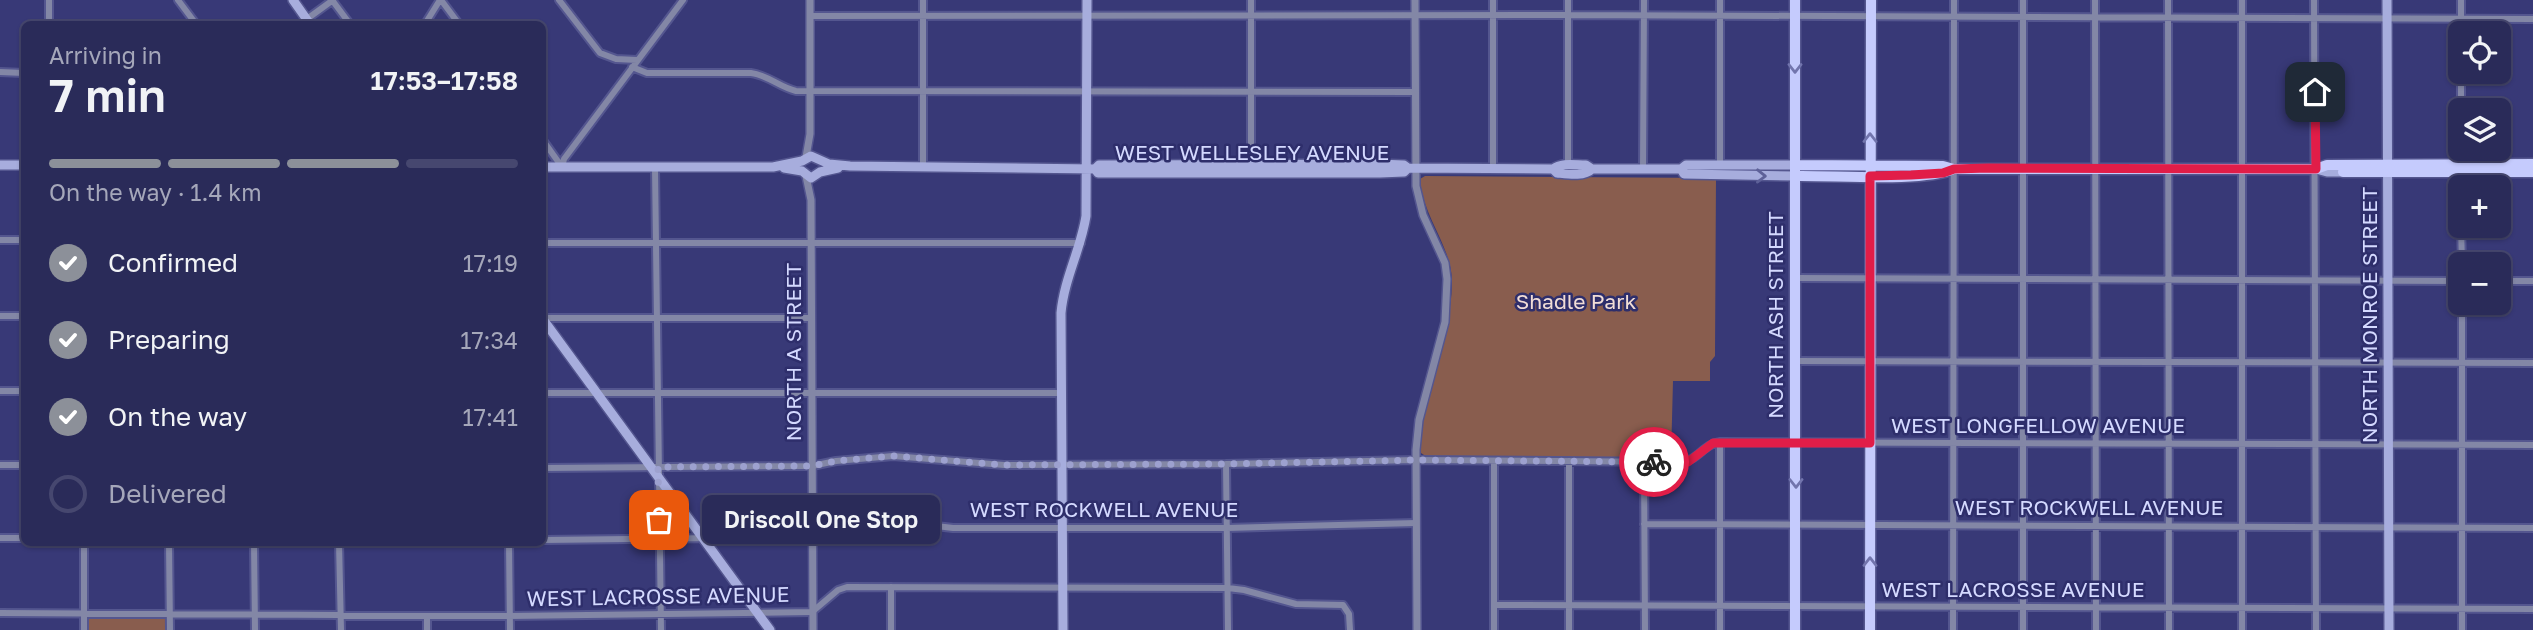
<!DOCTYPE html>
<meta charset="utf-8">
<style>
:root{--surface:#2a2b59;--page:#363762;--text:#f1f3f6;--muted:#a5a7ba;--line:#46476f;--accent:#8c9099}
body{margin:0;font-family:"Golos Text",sans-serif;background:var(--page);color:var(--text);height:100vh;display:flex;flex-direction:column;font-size:26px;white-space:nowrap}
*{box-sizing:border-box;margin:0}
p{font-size:23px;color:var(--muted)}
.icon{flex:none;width:38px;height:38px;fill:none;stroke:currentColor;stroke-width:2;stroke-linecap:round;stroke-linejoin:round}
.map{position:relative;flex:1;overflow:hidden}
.side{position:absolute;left:21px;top:21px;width:525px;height:525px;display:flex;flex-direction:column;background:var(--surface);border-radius:10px;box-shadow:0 2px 5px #0004,0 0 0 2px var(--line)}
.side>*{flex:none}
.buttons{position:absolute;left:2448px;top:21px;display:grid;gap:14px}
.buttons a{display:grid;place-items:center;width:63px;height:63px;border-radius:10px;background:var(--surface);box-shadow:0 2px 5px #0004,0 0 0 2px var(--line);font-size:35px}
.pin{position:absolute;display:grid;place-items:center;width:60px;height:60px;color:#fff;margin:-30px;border-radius:14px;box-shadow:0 4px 10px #0006}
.courier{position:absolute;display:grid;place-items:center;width:70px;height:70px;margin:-35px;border:5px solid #e11d48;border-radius:50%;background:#fff;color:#222;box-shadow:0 2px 9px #0007}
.bubble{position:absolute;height:49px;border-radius:10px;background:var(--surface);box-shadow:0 2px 5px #0004,0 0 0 2px var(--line);font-size:23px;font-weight:600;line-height:49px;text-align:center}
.overview em{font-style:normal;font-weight:600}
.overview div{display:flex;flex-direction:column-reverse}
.overview{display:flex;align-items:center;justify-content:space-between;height:119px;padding:0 28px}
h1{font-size:46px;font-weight:600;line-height:52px}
.bar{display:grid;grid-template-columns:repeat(4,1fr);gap:10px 7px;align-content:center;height:84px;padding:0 28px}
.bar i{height:9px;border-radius:5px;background:var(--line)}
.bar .active{background:var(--accent)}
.bar p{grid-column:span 4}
ol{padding:0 28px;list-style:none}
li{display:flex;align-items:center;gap:21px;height:77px}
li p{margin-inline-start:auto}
li .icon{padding:7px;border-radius:50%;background:var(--accent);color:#fff;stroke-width:4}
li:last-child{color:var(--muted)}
li i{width:38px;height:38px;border:4px solid var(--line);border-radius:50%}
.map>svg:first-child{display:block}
</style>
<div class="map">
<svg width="2533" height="630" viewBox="0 0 2533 630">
<rect width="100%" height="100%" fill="#383977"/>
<!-- green -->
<path fill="#895d4e" d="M1425,176L1716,178L1715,356L1710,362V381H1673L1671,457H1427L1421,453C1416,402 1451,340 1452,284C1453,249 1425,220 1420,183V179Z
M90,616L163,617L166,619V630H87V619Z"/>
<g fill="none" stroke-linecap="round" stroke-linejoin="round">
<defs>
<path id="minor" d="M178,0L196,24
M332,0L350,24
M441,0L459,24
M559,0L600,53L616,59L637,60
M1568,0V165
M1720,0V165
M2095,0L2096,630
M2168,0L2169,630
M2314,0L2316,630
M810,16L1568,15L2533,19
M49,24V0
M300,24L333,0
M425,24L440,0
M2461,33V0
M632,67L647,73H751C768,75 779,87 796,91L1415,92
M0,72L24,73
M2461,110V72
M542,139L562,167
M2461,149V187
M1251,164V0
M562,167L564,159L683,0
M655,167L661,630
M923,167V0
M1493,168V0
M1643,169L1644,0
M2461,226L2462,264
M0,240H24
M542,243H1081
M1796,278L2460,281
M2499,281H2533
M2462,303V630
M0,316H24
M542,318H811
M1796,361L2533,363
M0,391H24
M542,393H1061
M1720,442V630
M1494,461V630
M1569,461V630
M1644,462L1645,630
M1226,464L1228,630
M0,465H24
M542,468L812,466L836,461L893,456L1004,465L1226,464L1416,460L1682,462C1699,460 1703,444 1720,442L2533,445
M1644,524L2533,528
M0,538H24
M542,540L812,537L834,529L902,522L953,528H1227L1416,523
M84,542V630
M169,542L170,630
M254,542L255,630
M339,542L341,630
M509,542L510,630
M891,587V630
M1494,605L2533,609
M0,613L509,616L812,612L838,590L847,587L1228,588L1244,590L1296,604L1343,605L1349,614L1350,630
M427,616V630
M1953,630L1954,0
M2023,630V0
M2242,630V0"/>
<path id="tertiary" d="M1415,0L1416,186L1423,215L1445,263L1447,279L1445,322L1419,420L1416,450L1417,630
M806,157L810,134V0
M806,176L811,200L813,630"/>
<path id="secondary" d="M293,0L310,24
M2387,0L2389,630
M0,165H24
M542,167H773L802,161L811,156L829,164L850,166L1095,169L1099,165L1378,164L1404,165L1408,168L1553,169C1562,162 1575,165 1586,165L1592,169
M784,168L802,171L811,178L820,172L838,168
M1095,169L1098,173H1380L1404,172L1408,168
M1553,169L1557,173C1567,174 1584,177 1592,169H1681L1686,165H1795
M1681,169L1684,174L1795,176
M2316,169L2327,172H2343
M542,318L770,630
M1063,630L1061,313C1064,279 1081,249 1086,216L1087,0"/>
<path id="primary" d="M1795,0V630
M1795,165L1943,166L1954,169H2316L2327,165L2533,164
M2343,172H2533
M1795,176C1835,175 1920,183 1954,169
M1870,630L1871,0"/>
</defs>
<!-- minor casing -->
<use href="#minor" stroke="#54568f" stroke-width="10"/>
<!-- tertiary casing -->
<use href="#tertiary" stroke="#54568f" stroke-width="10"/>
<!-- secondary casing -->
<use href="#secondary" stroke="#54568f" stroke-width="12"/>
<!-- primary casing -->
<use href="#primary" stroke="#54568f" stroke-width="13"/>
<!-- minor -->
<use href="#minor" stroke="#8387a6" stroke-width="6"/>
<!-- tertiary -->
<use href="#tertiary" stroke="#8387a6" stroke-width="7"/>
<!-- secondary -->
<use href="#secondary" stroke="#a7addd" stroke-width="9"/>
<!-- primary -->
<use href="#primary" stroke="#c5cbfd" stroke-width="10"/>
</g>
<!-- one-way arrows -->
<defs><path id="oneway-chevron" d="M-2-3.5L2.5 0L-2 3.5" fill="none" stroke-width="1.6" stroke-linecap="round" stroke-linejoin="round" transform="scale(1.75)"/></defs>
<g stroke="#7275ad">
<use href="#oneway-chevron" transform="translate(1795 68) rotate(90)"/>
<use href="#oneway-chevron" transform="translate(1870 138) rotate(-90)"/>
<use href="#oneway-chevron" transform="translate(1796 483) rotate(90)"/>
<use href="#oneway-chevron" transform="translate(1870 562) rotate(-90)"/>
</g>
<use stroke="#5e6199" href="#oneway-chevron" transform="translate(1761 176) rotate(1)"/>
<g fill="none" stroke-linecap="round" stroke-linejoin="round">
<!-- done -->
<path stroke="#9da1cf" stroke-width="7" stroke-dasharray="0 12.6" d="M659,520L658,467L812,466L836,461L893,456L1004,465L1226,464L1416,460L1654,462"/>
<!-- route -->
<path stroke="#e11d48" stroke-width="9" d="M1654,462H1688L1713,443H1870V176L1911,175L1943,173L1954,169L1988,168L2316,169L2315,92"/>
</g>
<g text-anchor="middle" stroke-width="5" stroke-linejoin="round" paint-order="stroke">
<!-- street labels -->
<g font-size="21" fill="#d4d9ff" stroke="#2e2e6b">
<text x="1252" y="160">WEST WELLESLEY AVENUE</text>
<text transform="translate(1776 315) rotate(-90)" y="7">NORTH ASH STREET</text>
<text transform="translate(2370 315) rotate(-90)" y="7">NORTH MONROE STREET</text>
<text transform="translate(794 352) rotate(-90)" y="7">NORTH A STREET</text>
<text x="2038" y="433">WEST LONGFELLOW AVENUE</text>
<text x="2089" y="515">WEST ROCKWELL AVENUE</text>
<text x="1104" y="517">WEST ROCKWELL AVENUE</text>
<text x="2013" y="597">WEST LACROSSE AVENUE</text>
<text transform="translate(658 597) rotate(-1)" y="7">WEST LACROSSE AVENUE</text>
</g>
<!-- park labels -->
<g font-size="21" fill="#f1ddd6" stroke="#2e2e6b">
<text x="1576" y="309">Shadle Park</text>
</g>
</g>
</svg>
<div class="buttons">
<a><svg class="icon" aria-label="locate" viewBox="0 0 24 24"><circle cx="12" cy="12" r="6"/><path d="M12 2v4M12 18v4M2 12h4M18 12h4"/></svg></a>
<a><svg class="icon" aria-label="layers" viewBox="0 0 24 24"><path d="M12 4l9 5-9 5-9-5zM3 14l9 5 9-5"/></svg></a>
<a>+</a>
<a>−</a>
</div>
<div class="pin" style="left:659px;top:520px;background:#ea580c"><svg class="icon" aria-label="bag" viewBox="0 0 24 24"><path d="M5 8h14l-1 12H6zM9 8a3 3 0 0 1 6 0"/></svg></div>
<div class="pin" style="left:2315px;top:92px;background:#1f2937"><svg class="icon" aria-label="home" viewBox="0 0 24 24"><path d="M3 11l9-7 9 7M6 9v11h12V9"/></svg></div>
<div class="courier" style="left:1654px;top:462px"><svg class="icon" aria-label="bike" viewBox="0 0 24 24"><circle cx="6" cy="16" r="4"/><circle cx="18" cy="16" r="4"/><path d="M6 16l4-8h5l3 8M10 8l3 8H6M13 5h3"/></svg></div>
<div class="bubble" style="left:702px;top:495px;width:238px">Driscoll One Stop</div>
<section class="side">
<div class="overview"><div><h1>7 min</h1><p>Arriving in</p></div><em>17:53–17:58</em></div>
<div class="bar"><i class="active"></i><i class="active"></i><i class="active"></i><i></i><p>On the way · 1.4 km</p></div>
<ol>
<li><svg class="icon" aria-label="check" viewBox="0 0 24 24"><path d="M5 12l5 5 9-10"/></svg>Confirmed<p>17:19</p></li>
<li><svg class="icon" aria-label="check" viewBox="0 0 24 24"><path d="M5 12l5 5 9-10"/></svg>Preparing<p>17:34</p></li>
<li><svg class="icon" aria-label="check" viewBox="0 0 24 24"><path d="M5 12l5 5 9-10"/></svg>On the way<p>17:41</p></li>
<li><i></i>Delivered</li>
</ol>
</section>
</div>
